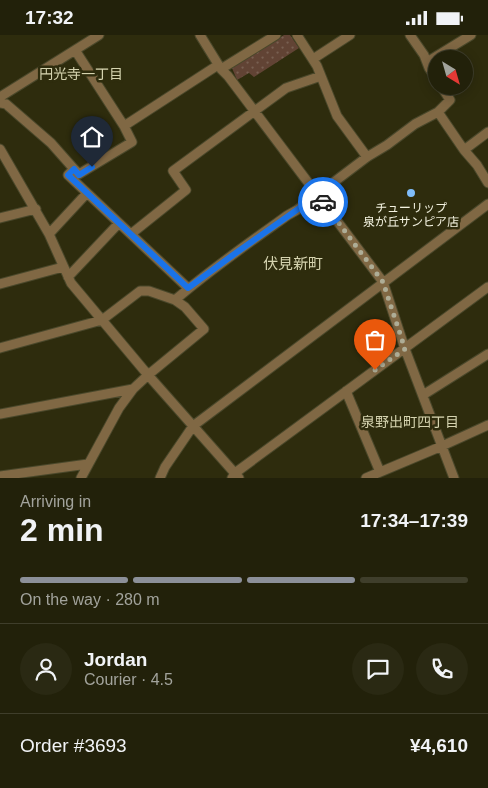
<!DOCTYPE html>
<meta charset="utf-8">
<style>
:root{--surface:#22210a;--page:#2a2913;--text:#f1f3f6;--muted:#a2a39c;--line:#3f3e2b;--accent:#8c9099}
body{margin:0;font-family:Helvetica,"Noto Sans JP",sans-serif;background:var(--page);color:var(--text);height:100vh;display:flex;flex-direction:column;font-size:19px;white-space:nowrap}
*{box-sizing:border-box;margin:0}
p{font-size:16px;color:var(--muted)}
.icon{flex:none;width:28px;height:28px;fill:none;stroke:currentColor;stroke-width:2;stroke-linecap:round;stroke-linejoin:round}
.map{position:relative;height:443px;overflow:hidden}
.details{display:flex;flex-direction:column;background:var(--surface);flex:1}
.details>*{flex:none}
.needle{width:32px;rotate:143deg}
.buttons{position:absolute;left:428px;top:15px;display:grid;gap:10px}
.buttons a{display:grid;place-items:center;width:45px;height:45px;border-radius:50%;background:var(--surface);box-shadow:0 2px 12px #0003,0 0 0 1px var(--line);font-size:25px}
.pin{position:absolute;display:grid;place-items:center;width:42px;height:42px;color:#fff;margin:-51px -21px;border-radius:50% 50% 50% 0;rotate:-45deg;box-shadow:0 0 5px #0007}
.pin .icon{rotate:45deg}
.courier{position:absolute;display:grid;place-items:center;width:50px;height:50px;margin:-25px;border:4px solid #1a73e8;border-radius:50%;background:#fff;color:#222;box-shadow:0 1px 6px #0007}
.overview em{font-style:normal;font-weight:700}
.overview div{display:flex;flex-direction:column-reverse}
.overview{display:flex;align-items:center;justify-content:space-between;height:85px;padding:0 20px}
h1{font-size:32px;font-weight:700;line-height:38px}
.bar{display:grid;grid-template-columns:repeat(4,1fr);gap:8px 5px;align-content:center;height:60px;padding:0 20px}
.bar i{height:6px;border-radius:4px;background:var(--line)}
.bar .selected{background:var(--accent)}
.bar p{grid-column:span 4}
.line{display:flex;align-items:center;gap:12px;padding:0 20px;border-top:1px solid var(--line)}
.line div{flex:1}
.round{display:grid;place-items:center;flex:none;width:52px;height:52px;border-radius:26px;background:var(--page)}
.status{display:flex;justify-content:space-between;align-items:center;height:35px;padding:0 25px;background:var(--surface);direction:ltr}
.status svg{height:14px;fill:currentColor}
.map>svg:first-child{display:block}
</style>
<div class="status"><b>17:32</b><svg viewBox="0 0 49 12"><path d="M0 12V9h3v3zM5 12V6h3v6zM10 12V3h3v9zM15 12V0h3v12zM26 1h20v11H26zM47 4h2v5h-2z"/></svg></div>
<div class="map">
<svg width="488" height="443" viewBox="0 0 488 443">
<defs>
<pattern id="park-dots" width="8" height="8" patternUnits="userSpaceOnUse" patternTransform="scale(1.25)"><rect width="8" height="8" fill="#614334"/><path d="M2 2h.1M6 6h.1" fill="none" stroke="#785f51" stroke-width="1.8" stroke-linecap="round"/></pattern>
</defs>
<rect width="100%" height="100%" fill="#2e2c0d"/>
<!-- park -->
<path fill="url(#park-dots)" d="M284,0H290L299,13L254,42L249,38L237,45L232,33Z"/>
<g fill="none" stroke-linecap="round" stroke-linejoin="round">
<defs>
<path id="minor" d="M200,0L221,34L228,41L383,247L405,314L454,443
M297,0L317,31L337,81L367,122
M410,0L424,20L429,33L436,43
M75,15L124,91
M313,24L350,0
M427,27L471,0
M221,34L276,0
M0,62L99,0
M0,68L6,69L51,108L74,134L68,140L188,253
M438,77L464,115L488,97
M0,114L49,199L71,248L148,340L239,443
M464,115L477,130L488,148
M74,134L79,139L132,107L124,91L218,30
M0,183L36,174
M49,199L87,158
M131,199L186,155L173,136L286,53L321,41
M68,242L119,188
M0,249L63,232
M0,313L102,285L140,256H149L175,265
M346,356L380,437
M423,360L488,319
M0,379L133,354
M0,441L88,429
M81,443L119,373L133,354L148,340L204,294L185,272L175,265C211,234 250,207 288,180L297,175L367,122L387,110L415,89L438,77L450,65L441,51
M160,443L165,432L193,391L488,169
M232,443L235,438C319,376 404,314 488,252
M366,443L442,411L488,390"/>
</defs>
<!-- minor casing -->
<use href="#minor" stroke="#4a482b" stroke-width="11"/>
<!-- minor -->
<use href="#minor" stroke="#806844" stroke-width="9"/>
</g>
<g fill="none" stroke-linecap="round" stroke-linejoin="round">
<!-- done -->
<path stroke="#aead96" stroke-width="5" stroke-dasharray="0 9" d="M323,167L383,247L405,314L375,335"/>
<!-- route -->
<path stroke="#1a73e8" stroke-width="6" d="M92,132L79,140L74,134L68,140L188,253L233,220L318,160L323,167"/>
</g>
<!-- markers -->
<circle fill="#7fbdfa" stroke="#2e2c0d" stroke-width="2" cx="411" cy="158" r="5"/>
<g text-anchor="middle" stroke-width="5" stroke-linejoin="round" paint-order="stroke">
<!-- poi labels -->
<g font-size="12" fill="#f3f2e0" stroke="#2e2c0d">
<text x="411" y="177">チューリップ<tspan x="411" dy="14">泉が丘サンピア店</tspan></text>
</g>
<!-- neighbourhood labels -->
<g font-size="14" fill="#d6d4b0" stroke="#2e2c0d">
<text x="81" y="44">円光寺一丁目</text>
<text x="410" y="392">泉野出町四丁目</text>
</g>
<!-- quarter labels -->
<g font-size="15" fill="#d6d4b0" stroke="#2e2c0d">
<text x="293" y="234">伏見新町</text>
</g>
</g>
</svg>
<div class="buttons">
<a><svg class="needle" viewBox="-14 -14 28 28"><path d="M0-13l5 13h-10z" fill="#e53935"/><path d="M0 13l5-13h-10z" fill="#a2a39c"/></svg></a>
</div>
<div class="pin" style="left:375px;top:335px;background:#ea580c"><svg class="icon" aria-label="bag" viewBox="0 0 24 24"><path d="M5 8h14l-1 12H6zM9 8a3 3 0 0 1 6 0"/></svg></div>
<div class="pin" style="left:92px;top:132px;background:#1f2937"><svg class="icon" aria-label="home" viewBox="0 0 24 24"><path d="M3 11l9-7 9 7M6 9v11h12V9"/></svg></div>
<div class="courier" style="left:323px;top:167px"><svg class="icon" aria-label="car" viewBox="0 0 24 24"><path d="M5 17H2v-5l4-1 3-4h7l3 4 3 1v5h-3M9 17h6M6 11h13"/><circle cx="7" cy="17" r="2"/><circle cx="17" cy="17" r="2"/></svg></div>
</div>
<section class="details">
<div class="overview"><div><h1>2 min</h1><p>Arriving in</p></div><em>17:34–17:39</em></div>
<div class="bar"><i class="selected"></i><i class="selected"></i><i class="selected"></i><i></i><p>On the way · 280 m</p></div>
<div class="line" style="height:90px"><a class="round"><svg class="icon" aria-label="person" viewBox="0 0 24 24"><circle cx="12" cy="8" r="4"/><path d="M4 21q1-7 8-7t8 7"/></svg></a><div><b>Jordan</b><p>Courier · 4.5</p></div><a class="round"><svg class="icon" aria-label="chat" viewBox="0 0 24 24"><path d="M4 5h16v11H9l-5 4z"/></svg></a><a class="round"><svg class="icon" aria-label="phone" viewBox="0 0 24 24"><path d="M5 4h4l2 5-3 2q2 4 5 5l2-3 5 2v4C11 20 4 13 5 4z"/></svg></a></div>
<div class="line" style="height:65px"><div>Order #3693</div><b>¥4,610</b></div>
</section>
